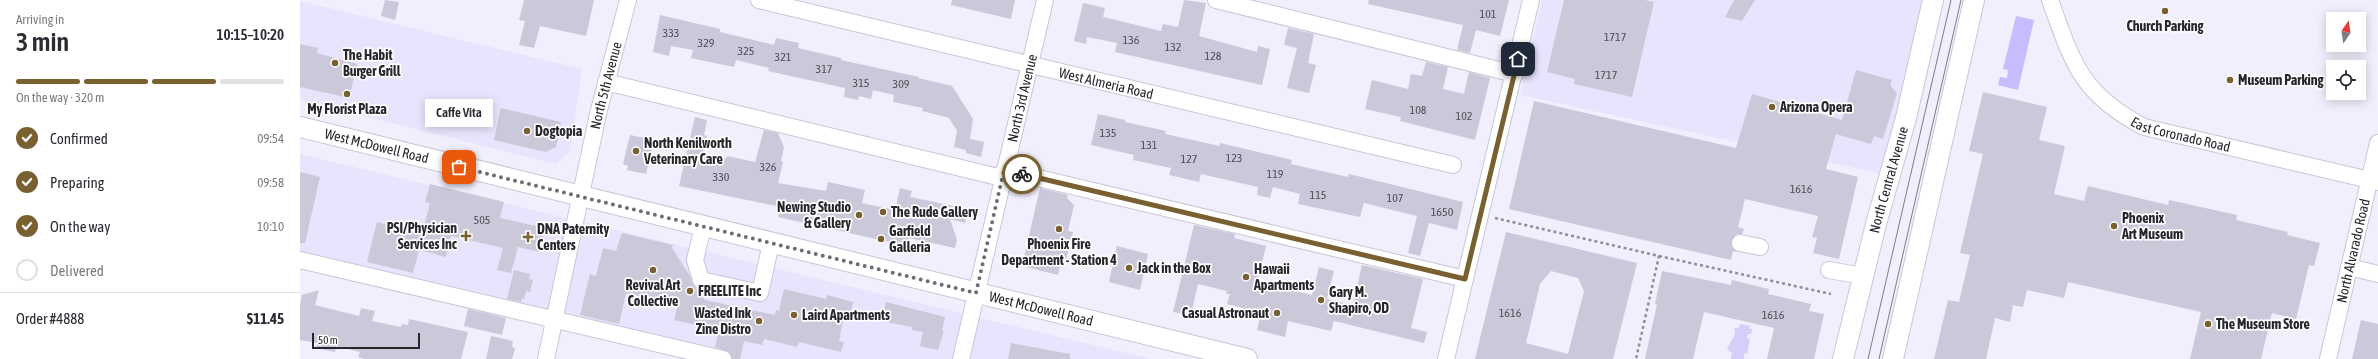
<!DOCTYPE html>
<meta charset="utf-8">
<style>
:root{--surface:#fff;--page:#f7f7f7;--text:#2b2b33;--muted:#7c7c81;--line:#e1e1e2;--accent:#786031}
body{margin:0;font-family:"Asap Condensed",sans-serif;background:var(--page);color:var(--text);height:100vh;display:flex;flex-direction:column;font-size:15px;white-space:nowrap}
*{box-sizing:border-box;margin:0}
p{font-size:13px;color:var(--muted)}
.icon{flex:none;width:22px;height:22px;fill:none;stroke:currentColor;stroke-width:2;stroke-linecap:round;stroke-linejoin:round}
.map{position:relative;flex:1;overflow:hidden}
.panel{display:flex;flex-direction:column;background:var(--surface);width:300px}
.panel>*{flex:none}
.needle{width:26px;rotate:13deg}
.fabs{position:absolute;left:2026px;top:12px;display:grid;gap:8px}
.fabs a{display:grid;place-items:center;width:40px;height:40px;border-radius:0px;background:var(--surface);box-shadow:0 2px 10px #0003;font-size:20px}
.scale{position:absolute;left:12px;bottom:10px;width:108px;box-sizing:border-box;padding-left:4px;border:2px solid #27262d;border-top:0;font-size:11px;line-height:14px;white-space:nowrap;color:#27262d;-webkit-text-stroke:3px #fefefe;paint-order:stroke}
.pin{position:absolute;display:grid;place-items:center;width:34px;height:34px;color:#fff;margin:-17px;border-radius:8px;box-shadow:0 2px 6px #0006}
.courier{position:absolute;display:grid;place-items:center;width:40px;height:40px;margin:-20px;border:3px solid #786031;border-radius:50%;background:#fff;color:#222;box-shadow:0 1px 5px #0007}
.bubble{position:absolute;height:28px;border-radius:0px;background:var(--surface);box-shadow:0 2px 10px #0003;font-size:13px;font-weight:600;line-height:28px;text-align:center}
.summary em{font-style:normal;font-weight:600}
.summary div{display:flex;flex-direction:column-reverse}
.summary{display:flex;align-items:center;justify-content:space-between;height:68px;padding:0 16px}
h1{font-size:26px;font-weight:600;line-height:30px}
.bar{display:grid;grid-template-columns:repeat(4,1fr);gap:6px 4px;align-content:center;height:48px;padding:0 16px}
.bar i{height:5px;border-radius:3px;background:var(--line)}
.bar .on{background:var(--accent)}
.bar p{grid-column:span 4}
.line{display:flex;align-items:center;gap:10px;padding:0 16px;border-top:1px solid var(--line)}
.line div{flex:1}
ol{padding:0 16px;list-style:none}
li{display:flex;align-items:center;gap:12px;height:44px}
li p{margin-inline-start:auto}
li .icon{padding:4px;border-radius:50%;background:var(--accent);color:#fff;stroke-width:4}
li:last-child{color:var(--muted)}
li i{width:22px;height:22px;border:2px solid var(--line);border-radius:50%}
main{display:flex;flex:1;min-height:0}
.map>svg:first-child{display:block}
</style>
<main>
<section class="panel">
<div class="summary"><div><h1>3 min</h1><p>Arriving in</p></div><em>10:15–10:20</em></div>
<div class="bar"><i class="on"></i><i class="on"></i><i class="on"></i><i></i><p>On the way · 320 m</p></div>
<ol>
<li><svg class="icon" aria-label="check" viewBox="0 0 24 24"><path d="M5 12l5 5 9-10"/></svg>Confirmed<p>09:54</p></li>
<li><svg class="icon" aria-label="check" viewBox="0 0 24 24"><path d="M5 12l5 5 9-10"/></svg>Preparing<p>09:58</p></li>
<li><svg class="icon" aria-label="check" viewBox="0 0 24 24"><path d="M5 12l5 5 9-10"/></svg>On the way<p>10:10</p></li>
<li><i></i>Delivered</li>
</ol>
<div class="line" style="height:52px"><div>Order #4888</div><b>$11.45</b></div>
</section>
<div class="map">
<svg width="2078" height="359" viewBox="0 0 2078 359">
<rect width="100%" height="100%" fill="#f1eefd"/>
<!-- built -->
<path fill="#e8e4fd" d="M1242,0H1625L1583,174L1220,95Z
M0,1L282,69L270,152L256,164L0,100Z
M0,154L851,359H433L0,256Z"/>
<!-- green -->
<path fill="#c8bbfe" d="M1716,16L1734,20L1718,90L1698,85L1700,77L1707,78L1708,70L1703,69Z"/>
<!-- water -->
<path fill="#d5cef8" d="M1441,324L1450,326L1449,329H1452L1451,334H1448L1447,338L1450,339L1447,354L1444,353V359H1431L1432,353L1427,349L1435,334L1434,328H1438Z"/>
<!-- building -->
<path fill="#cac8d9" fill-rule="evenodd" d="M85,0L99,2L95,20L81,16Z
M224,0H294L286,36L240,26L234,48L219,45L225,21L219,20Z
M652,0H715L711,19L651,5Z
M884,0L906,3L899,36L957,52L958,46L970,49L962,85L815,52L817,43L787,37L786,44L774,41L783,3L805,8L803,17L861,31L863,24L878,27Z
M1069,0H1209L1200,36L1176,30L1170,53L1157,50L1163,25L1068,4Z
M1264,0H1345L1354,2L1332,97L1274,84L1275,79L1247,72Z
M1434,0H1455L1442,21L1425,17Z
M360,15L420,29V32L474,45L476,38L499,43L498,48L541,58V60L619,77L618,78L652,86L673,119L670,139L684,142L681,157L666,153V150L654,147L657,131L649,118L622,111L623,108L593,102L594,95L573,90L571,99L559,96L558,100L544,97L545,88L468,71L469,68L436,60L434,67L391,58L393,50L371,46L369,56L353,52Z
M988,28L1014,34L1008,63L1016,65L1009,93L987,88L997,48L984,45Z
M0,44L18,48L17,53L57,64L49,98L0,87Z
M1126,62L1148,67L1143,89L1164,94L1169,72L1190,78L1175,140L1100,121L1101,117L1065,109L1072,80L1108,89L1111,74L1122,76Z
M1556,70L1592,80L1590,85L1597,93L1583,139L1574,136L1571,144L1536,134L1526,169L1558,177L1539,259L1513,253L1517,238L1512,237L1518,216L1445,199L1438,227L1444,229L1442,234H1437L1431,241V246L1438,252L1433,251L1431,260L1209,209L1234,101L1436,148L1452,94L1542,120Z
M1683,92L1747,107L1739,140L1765,146L1754,194L1784,201L1788,186L1868,205L1869,200L1937,215L1936,220L1988,232L1987,235L2020,243L2014,266L2009,265L1996,319L1972,313L1961,359H1890L1901,312L1768,282L1764,298L1727,290L1723,307L1713,305L1710,322L1695,318L1686,359H1634L1648,300L1659,302L1670,255L1660,253L1683,154L1669,151Z
M201,108L261,122L256,147L246,152L194,140Z
M798,114L825,120V122L866,131L865,134L920,146V143L992,160L991,164L1048,177L1049,174L1163,202L1157,230L1129,223L1120,256L1108,253L1117,216L1064,203L1060,217L998,204L1000,194L973,187L970,198L957,195L958,187L901,174L899,182L869,175L871,168L833,160L834,155L791,145Z
M395,117L407,120L404,135L407,136L403,154L426,159L427,156L455,162L464,130L478,133L484,147L481,161L483,162L478,183L526,191L528,182L565,190L562,203L595,210L600,188L612,191L610,197L668,209L665,223L650,219L657,240L655,248L609,238L607,246L478,217L481,207L379,186Z
M330,135L354,140L346,174L327,170L328,166L323,164Z
M0,172L20,177L5,243H0Z
M130,184L204,202L200,218L245,228L239,252L218,247L211,273L197,270L203,248L151,236L146,257L119,250L113,273L67,262L77,222L119,233L120,229L123,230L130,203L125,202Z
M740,188L768,195L767,198L774,205L768,231L773,232L765,264L761,263L758,275L722,266Z
M894,225L935,234L934,238L966,246L957,282L1012,295L1019,267L1034,271L1027,299L1053,305L1062,265L1123,279L1111,328L1127,332L1124,343L1034,321L1031,331L988,321L985,337L957,330L961,313L927,304L930,294H926L927,291L898,284L892,310L887,308L885,314L873,312Z
M1206,232L1337,263L1313,359H1175ZM1251,271L1278,278L1284,291L1268,354L1226,343L1240,284Z
M322,233L373,245L372,248L390,276L392,283L405,300L475,315L476,310L479,311L484,289L526,299L527,295L553,302L551,313L546,312L544,316L539,341L544,342L541,352L499,342L497,347L464,339L462,345L444,341L440,359H432L429,352L415,347L419,330L374,320L378,305L326,293L319,324L280,315L290,274L296,276L303,248L316,251Z
M817,246L848,254L840,290L809,282Z
M214,270L230,274L229,279L233,280L230,292L226,291L224,299L222,298L221,302L207,299Z
M1362,271L1431,285L1432,280L1469,289L1468,294L1511,304L1509,311L1524,314L1514,359H1467L1474,328L1404,312L1393,359H1345L1357,304H1355Z
M19,290L15,305L59,316L61,308L75,311L72,321L101,327L102,324L108,325L109,319L168,332L161,359H65L58,357L60,352L36,346L35,352L16,348L17,343L0,340V305L2,295Z
M586,302L645,317L642,331H644L638,350L620,346L623,332L612,330V327L582,321Z
M168,309L206,318L202,335L164,326Z
M2061,320L2078,324V359H2052Z
M191,336L213,341L212,346L215,349L212,359H186Z
M711,343L770,354V359H708Z"/>
<g fill="none" stroke-linecap="round" stroke-linejoin="round">
<defs>
<g id="minor">
<path id="s1" d="M459,0C690,57 922,110 1153,165"/>
<path d="M916,0L1215,74"/>
<path id="s2" d="M1750,0C1773,64 1781,94 1844,127L2078,182"/>
<path d="M306,82L702,178"/>
<path d="M704,170L1165,279"/>
<path d="M403,227L395,260L401,280L460,293L471,243"/>
<path d="M1440,243L1460,247"/>
<path d="M0,260L423,359"/>
<path d="M2049,267L2078,274"/>
<path d="M1529,270L1563,276"/>
<path id="s3" d="M246,359L298,114L328,0"/>
<path id="s4" d="M661,359L745,0"/>
<path d="M1146,359L1231,0"/>
<path id="s5" d="M2028,359L2078,143"/>
</g>
<g id="major">
<path id="s6" d="M0,127L947,359"/>
<path id="s7" d="M1543,359L1576,224L1606,118L1633,0"/>
<path d="M1593,359L1674,0"/>
</g>
</defs>
<!-- minor casing -->
<use href="#minor" stroke="#c9c6d8" stroke-width="18"/>
<!-- major casing -->
<use href="#major" stroke="#c9c6d8" stroke-width="22"/>
<!-- path -->
<path stroke="#8f8d98" stroke-width="2.5" stroke-dasharray="3 3" stroke-linecap="butt" d="M1195,218L1359,256L1336,359
M1359,256L1531,294"/>
<!-- minor -->
<use href="#minor" stroke="#fff" stroke-width="16"/>
<!-- major -->
<use href="#major" stroke="#fff" stroke-width="20"/>
<!-- tram -->
<path stroke="#7e7c86" stroke-width="1" d="M1568,359L1651,0
M1579,359L1661,0"/>
</g>
<g fill="none" stroke-linecap="round" stroke-linejoin="round">
<!-- done -->
<path stroke="#6e6c76" stroke-width="4" stroke-dasharray="0 7.2" d="M159,167L676,293L704,170L722,174"/>
<!-- route -->
<path stroke="#786031" stroke-width="5" d="M722,174L1165,279L1218,59"/>
</g>
<!-- markers -->
<g fill="#786031" stroke="#fefefe" stroke-width="1.5">
<circle cx="1865" cy="11" r="4"/>
<circle cx="35" cy="63" r="4"/>
<circle cx="1930" cy="80" r="4"/>
<circle cx="47" cy="94" r="4"/>
<circle cx="1472" cy="107" r="4"/>
<circle cx="227" cy="131" r="4"/>
<circle cx="336" cy="151" r="4"/>
<circle cx="583" cy="212" r="4"/>
<circle cx="559" cy="215" r="4"/>
<circle cx="1814" cy="226" r="4"/>
<circle cx="759" cy="229" r="4"/>
<path d="M164 230h4v4h4v4h-4v4h-4v-4h-4v-4h4z"/>
<path d="M226 231h4v4h4v4h-4v4h-4v-4h-4v-4h4z"/>
<circle cx="581" cy="239" r="4"/>
<circle cx="829" cy="268" r="4"/>
<circle cx="353" cy="270" r="4"/>
<circle cx="946" cy="277" r="4"/>
<circle cx="390" cy="291" r="4"/>
<circle cx="1021" cy="300" r="4"/>
<circle cx="977" cy="313" r="4"/>
<circle cx="494" cy="315" r="4"/>
<circle cx="459" cy="321" r="4"/>
<circle cx="1908" cy="324" r="4"/>
</g>
<g text-anchor="middle" stroke-width="3.5" stroke-linejoin="round" paint-order="stroke">
<!-- number labels -->
<g font-size="12" fill="#504e58">
<text x="1188" y="18">101</text>
<text x="371" y="37">333</text>
<text x="1315" y="41">1717</text>
<text x="831" y="44">136</text>
<text x="406" y="47">329</text>
<text x="873" y="51">132</text>
<text x="446" y="55">325</text>
<text x="913" y="60">128</text>
<text x="483" y="61">321</text>
<text x="524" y="73">317</text>
<text x="1306" y="79">1717</text>
<text x="561" y="87">315</text>
<text x="601" y="88">309</text>
<text x="1118" y="114">108</text>
<text x="1164" y="120">102</text>
<text x="808" y="137">135</text>
<text x="849" y="149">131</text>
<text x="934" y="162">123</text>
<text x="889" y="163">127</text>
<text x="468" y="171">326</text>
<text x="975" y="178">119</text>
<text x="421" y="181">330</text>
<text x="1501" y="193">1616</text>
<text x="1018" y="199">115</text>
<text x="1095" y="202">107</text>
<text x="1142" y="216">1650</text>
<text x="182" y="224">505</text>
<text x="1210" y="317">1616</text>
<text x="1473" y="319">1616</text>
</g>
<!-- poi labels -->
<g font-size="14" font-weight="bold" fill="#27262d" stroke="#fefefe" text-anchor="start">
<text x="1865" y="31" text-anchor="middle">Church Parking</text>
<text x="43" y="60">The Habit<tspan x="43" dy="16">Burger Grill</tspan></text>
<text x="1938" y="85">Museum Parking</text>
<text x="1480" y="112">Arizona Opera</text>
<text x="47" y="114" text-anchor="middle">My Florist Plaza</text>
<text x="235" y="136">Dogtopia</text>
<text x="344" y="148">North Kenilworth<tspan x="344" dy="16">Veterinary Care</tspan></text>
<text x="551" y="212" text-anchor="end">Newing Studio<tspan x="551" dy="16">&amp; Gallery</tspan></text>
<text x="591" y="217">The Rude Gallery</text>
<text x="1822" y="223">Phoenix<tspan x="1822" dy="16">Art Museum</tspan></text>
<text x="157" y="233" text-anchor="end">PSI/Physician<tspan x="157" dy="16">Services Inc</tspan></text>
<text x="237" y="234">DNA Paternity<tspan x="237" dy="16">Centers</tspan></text>
<text x="589" y="236">Garfield<tspan x="589" dy="16">Galleria</tspan></text>
<text x="759" y="249" text-anchor="middle">Phoenix Fire<tspan x="759" dy="16">Department - Station 4</tspan></text>
<text x="837" y="273">Jack in the Box</text>
<text x="954" y="274">Hawaii<tspan x="954" dy="16">Apartments</tspan></text>
<text x="353" y="290" text-anchor="middle">Revival Art<tspan x="353" dy="16">Collective</tspan></text>
<text x="398" y="296">FREELITE Inc</text>
<text x="1029" y="297">Gary M.<tspan x="1029" dy="16">Shapiro, OD</tspan></text>
<text x="451" y="318" text-anchor="end">Wasted Ink<tspan x="451" dy="16">Zine Distro</tspan></text>
<text x="969" y="318" text-anchor="end">Casual Astronaut</text>
<text x="502" y="320">Laird Apartments</text>
<text x="1916" y="329">The Museum Store</text>
</g>
<!-- street labels -->
<g font-size="14" fill="#27262d" stroke="#fefefe">
<text dy="5" stroke="none"><textPath href="#s1" startOffset="357">West Almeria Road</textPath></text>
<text dy="5" stroke="none"><textPath href="#s3" startOffset="280">North 5th Avenue</textPath></text>
<text dy="5" stroke="none"><textPath href="#s4" startOffset="268">North 3rd Avenue</textPath></text>
<text dy="5" stroke="none"><textPath href="#s2" startOffset="201">East Coronado Road</textPath></text>
<text dy="5" stroke="none"><textPath href="#s6" startOffset="79">West McDowell Road</textPath></text>
<text dy="5" stroke="none"><textPath href="#s7" startOffset="185">North Central Avenue</textPath></text>
<text dy="5" stroke="none"><textPath href="#s5" startOffset="111">North Alvarado Road</textPath></text>
<text dy="5" stroke="none"><textPath href="#s6" startOffset="763">West McDowell Road</textPath></text>
</g>
</g>
</svg>
<div class="fabs">
<a><svg class="needle" viewBox="-14 -14 28 28"><path d="M0-13l5 13h-10z" fill="#e53935"/><path d="M0 13l5-13h-10z" fill="#7c7c81"/></svg></a>
<a><svg class="icon" aria-label="locate" viewBox="0 0 24 24"><circle cx="12" cy="12" r="6"/><path d="M12 2v4M12 18v4M2 12h4M18 12h4"/></svg></a>
</div>
<div class="scale">50 m</div>
<div class="pin" style="left:159px;top:167px;background:#ea580c"><svg class="icon" aria-label="bag" viewBox="0 0 24 24"><path d="M5 8h14l-1 12H6zM9 8a3 3 0 0 1 6 0"/></svg></div>
<div class="pin" style="left:1218px;top:59px;background:#1f2937"><svg class="icon" aria-label="home" viewBox="0 0 24 24"><path d="M3 11l9-7 9 7M6 9v11h12V9"/></svg></div>
<div class="courier" style="left:722px;top:174px"><svg class="icon" aria-label="bike" viewBox="0 0 24 24"><circle cx="6" cy="16" r="4"/><circle cx="18" cy="16" r="4"/><path d="M6 16l4-8h5l3 8M10 8l3 8H6M13 5h3"/></svg></div>
<div class="bubble" style="left:125px;top:99px;width:68px">Caffe Vita</div>
</div>
</main>
